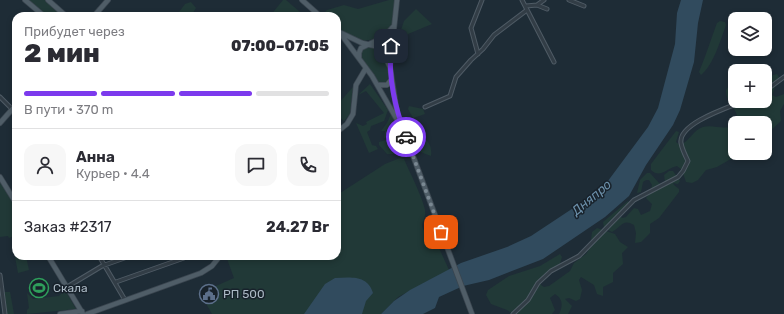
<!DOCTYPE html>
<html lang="ru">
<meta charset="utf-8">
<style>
:root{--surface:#fff;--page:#f7f7f7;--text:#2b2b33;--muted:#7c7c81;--line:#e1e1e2;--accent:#7c3aed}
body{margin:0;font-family:Rubik,sans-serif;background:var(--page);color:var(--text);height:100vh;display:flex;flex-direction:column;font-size:15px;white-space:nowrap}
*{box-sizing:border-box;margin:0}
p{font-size:13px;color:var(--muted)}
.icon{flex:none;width:22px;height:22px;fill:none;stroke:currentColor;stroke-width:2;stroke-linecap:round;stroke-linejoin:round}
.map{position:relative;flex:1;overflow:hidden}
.sheet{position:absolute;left:12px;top:12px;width:329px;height:248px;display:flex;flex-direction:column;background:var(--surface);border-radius:12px;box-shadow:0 2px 6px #0003}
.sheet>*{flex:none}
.fabs{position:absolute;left:728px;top:12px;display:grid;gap:8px}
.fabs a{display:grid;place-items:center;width:44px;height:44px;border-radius:8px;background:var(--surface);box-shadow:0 2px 6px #0003;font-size:20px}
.pin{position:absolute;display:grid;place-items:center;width:34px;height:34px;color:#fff;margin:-17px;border-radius:8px;box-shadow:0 2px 6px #0006}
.courier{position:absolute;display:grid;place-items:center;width:40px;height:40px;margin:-20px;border:3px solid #7c3aed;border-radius:50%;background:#fff;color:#222;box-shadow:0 1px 5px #0007}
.overview em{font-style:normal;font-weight:800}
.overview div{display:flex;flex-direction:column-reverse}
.overview{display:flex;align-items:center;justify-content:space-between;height:68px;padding:0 12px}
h1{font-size:26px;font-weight:800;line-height:30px}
.bar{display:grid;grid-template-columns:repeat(4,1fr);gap:6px 4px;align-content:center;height:48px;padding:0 12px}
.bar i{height:5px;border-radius:3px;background:var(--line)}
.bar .on{background:var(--accent)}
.bar p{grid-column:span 4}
.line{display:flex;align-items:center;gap:10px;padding:0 12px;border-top:1px solid var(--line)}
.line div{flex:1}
.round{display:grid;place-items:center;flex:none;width:42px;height:42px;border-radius:12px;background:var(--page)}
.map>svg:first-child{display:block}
</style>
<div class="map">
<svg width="784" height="314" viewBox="0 0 784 314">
<rect width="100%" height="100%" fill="#1e2c36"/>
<!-- green -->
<path fill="#213937" d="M28,0H46L65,16H46Z
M283,0H286L300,12L296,16H270Z
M389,0H395C395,9 395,20 391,28C388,34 384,35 379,37C361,45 350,38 337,26V16L323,14L327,10L344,5L358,9Z
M191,2L196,8L191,16H176L185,4Z
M416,9L432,24L408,34L407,48L394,60L398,30H401L404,21Z
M720,21L725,22L726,25C721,39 713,66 701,75L699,72C706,55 711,39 717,23Z
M393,31L389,61L384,51L375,43L386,38Z
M373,46C383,56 387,64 389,77L385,84L378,82L361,58L360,53L364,47Z
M773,75L777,74L779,77L772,95L776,97L784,94V104L780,111L781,121L765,136V123H737C741,111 725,103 726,90L731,83L735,82V101H765V80Z
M370,84L388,110L384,121L371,126L370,130L367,132L372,145L376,146L378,149L369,153L356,123L363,126L367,124L366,122L384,113L366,91L358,95Z
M353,87L350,114L344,121L337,115V105Z
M409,106L423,109L425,114L413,118L408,109Z
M391,114L393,117L402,141L393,136L384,138L385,131H381L387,123Z
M735,125V153H741L717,167L706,170L698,180L692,183L686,182L682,170L677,166C667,168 660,179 651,170V164L676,131L679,132L676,142L680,145C690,141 693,130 703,127C714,124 724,131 735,125Z
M393,138L404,147L403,152L400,154H387L379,145V142Z
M424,139C430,141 432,150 431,156L418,151L419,142Z
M400,158L404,159C410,173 422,196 425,210C427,223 414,224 431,237H434L449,270L398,297L381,314H212L200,293L234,278L226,256H337V195L385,164Z
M669,171H673L680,181L678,184L673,183L674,185L679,189V192L659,218L650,224V233L641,242L635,243L636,233L634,225C623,218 621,227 612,232L604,228L603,222L628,201L629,203L620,215L622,218L626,217L634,208L638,209L641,215L650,211L652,204L646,198L650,193L652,185L649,180H646L643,182L641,192L637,193L640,180L647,173H650L659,183L663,184L665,182L664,175Z
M0,180L16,206V235L9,238L8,236L0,237Z
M597,228L615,234L620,242L628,247L622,253L623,264L613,273V282L603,287V296L597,294L594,285L581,277L579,280L582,290L580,299L576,301L569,298L565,299L572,306L568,314H559C563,306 563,299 555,294L550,298L555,310L552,314H513L507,310L491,304L486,295L488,290L509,276L540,266L560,254L562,257L560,264C552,271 541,273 541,285L544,287L549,286L570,271L574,263L586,254L590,248L592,232Z
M26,256L29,270L18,273L15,257Z
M65,290L76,309L27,314V310L29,308L27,293L33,299L59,296Z
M4,292H10L14,314H7Z"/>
<!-- water -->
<path fill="#314b5e" d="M681,0H703L698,23L694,62L680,110L673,125L646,165L629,196L605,217L543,259L489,280L463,286L439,297L435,308L423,314H381L394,301L410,290L461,263L507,247L531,236L602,189L648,127L658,108L675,44L677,13Z
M335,278C351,277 368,275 373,293L366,301L362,314H304L325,284Z"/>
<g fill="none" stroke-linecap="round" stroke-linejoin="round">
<defs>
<path id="minor" d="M522,0L554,62
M569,0L584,6
M537,5L544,0
M526,6L537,5L547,9
M478,54L471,28L482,0
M765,91L784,77
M0,97L12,109
M425,107L450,96L456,77L471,60L483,49L494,35L527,10
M78,256H79
M99,256L125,300
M0,275L5,314
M116,282L184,258
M67,287L102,266L130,256
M513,314L528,300L538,283L551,271L579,256L634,200L678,177L683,171L688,161C685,155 682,149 681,143C678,123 730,107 744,101"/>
<path id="major" d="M25,0L44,16
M48,0L66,16
M302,0L320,16
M94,16L108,0
M339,32L362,43L375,46L385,57L390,67L397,113L472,314
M340,33L372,76L396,118
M359,58V53L361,48L384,37L393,27
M390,66L397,0
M378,85H387L391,80
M0,123L16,105
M337,132L347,124L353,114L356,85L366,68
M0,177L16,203
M48,256L83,314
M60,314L82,311
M87,314L201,273L212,266L220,256"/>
</defs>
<!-- minor casing -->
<use href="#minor" stroke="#4f5b65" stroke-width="5"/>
<!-- major casing -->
<use href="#major" stroke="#3b4650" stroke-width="6"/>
<!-- minor -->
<use href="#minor" stroke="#323d46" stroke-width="3"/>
<!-- major -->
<use href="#major" stroke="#4f5d67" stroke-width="4.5"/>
</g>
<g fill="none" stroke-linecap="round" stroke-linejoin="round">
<!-- done -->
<path stroke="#7a8892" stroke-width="4" stroke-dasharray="0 7.2" d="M406,137L441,232"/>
<!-- route -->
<path stroke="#7c3aed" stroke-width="5" d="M391,46C388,79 395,107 406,137"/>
</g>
<!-- icons -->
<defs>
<symbol id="stadium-ring" viewBox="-11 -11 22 22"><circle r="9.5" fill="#18222b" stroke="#2e9e5b" stroke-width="1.5"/><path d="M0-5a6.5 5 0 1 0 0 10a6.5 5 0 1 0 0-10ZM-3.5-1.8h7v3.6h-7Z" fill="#2e9e5b"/></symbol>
<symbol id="civic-ring" viewBox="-11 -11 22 22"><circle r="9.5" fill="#18222b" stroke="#5c6f8a" stroke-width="1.5"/><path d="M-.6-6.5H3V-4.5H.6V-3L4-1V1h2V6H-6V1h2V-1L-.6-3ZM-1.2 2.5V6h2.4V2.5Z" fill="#5c6f8a"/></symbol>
</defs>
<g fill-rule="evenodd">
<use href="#stadium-ring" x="28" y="277" width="22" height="22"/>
<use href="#civic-ring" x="198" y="283" width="22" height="22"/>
</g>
<g text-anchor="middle" stroke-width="3" stroke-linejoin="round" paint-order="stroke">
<!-- poi labels -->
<g font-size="12" fill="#abb9c4" stroke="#18222b" text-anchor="start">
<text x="53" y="292">Скала</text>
<text x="223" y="298">РП 500</text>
</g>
<!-- water labels -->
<g font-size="13" font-style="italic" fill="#6b8fa9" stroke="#18222b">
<text transform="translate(591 197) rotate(-40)" y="5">Дняпро</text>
</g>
</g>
</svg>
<div class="fabs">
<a><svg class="icon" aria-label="layers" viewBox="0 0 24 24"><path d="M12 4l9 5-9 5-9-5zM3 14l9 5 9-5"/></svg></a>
<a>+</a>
<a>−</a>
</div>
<div class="pin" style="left:441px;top:232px;background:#ea580c"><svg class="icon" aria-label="bag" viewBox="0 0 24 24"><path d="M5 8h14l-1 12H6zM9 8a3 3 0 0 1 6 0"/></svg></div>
<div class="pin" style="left:391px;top:46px;background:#1f2937"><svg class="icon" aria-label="home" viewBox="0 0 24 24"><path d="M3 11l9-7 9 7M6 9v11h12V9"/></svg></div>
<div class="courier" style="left:406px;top:137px"><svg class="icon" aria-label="car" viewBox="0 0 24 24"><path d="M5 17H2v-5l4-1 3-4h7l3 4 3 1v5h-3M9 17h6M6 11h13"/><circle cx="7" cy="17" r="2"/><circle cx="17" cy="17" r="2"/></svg></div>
<section class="sheet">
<div class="overview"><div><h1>2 мин</h1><p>Прибудет через</p></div><em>07:00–07:05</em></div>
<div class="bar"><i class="on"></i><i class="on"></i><i class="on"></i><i></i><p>В пути · 370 m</p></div>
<div class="line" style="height:72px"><a class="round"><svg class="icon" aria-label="person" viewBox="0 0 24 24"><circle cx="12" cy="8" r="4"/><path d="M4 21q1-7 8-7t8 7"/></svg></a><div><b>Анна</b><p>Курьер · 4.4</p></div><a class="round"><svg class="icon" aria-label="chat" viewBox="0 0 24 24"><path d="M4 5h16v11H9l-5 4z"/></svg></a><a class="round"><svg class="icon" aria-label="phone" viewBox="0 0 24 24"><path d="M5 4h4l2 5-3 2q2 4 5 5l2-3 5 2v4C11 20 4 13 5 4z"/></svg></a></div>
<div class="line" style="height:52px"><div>Заказ #2317</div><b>24.27 Br</b></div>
</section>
</div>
